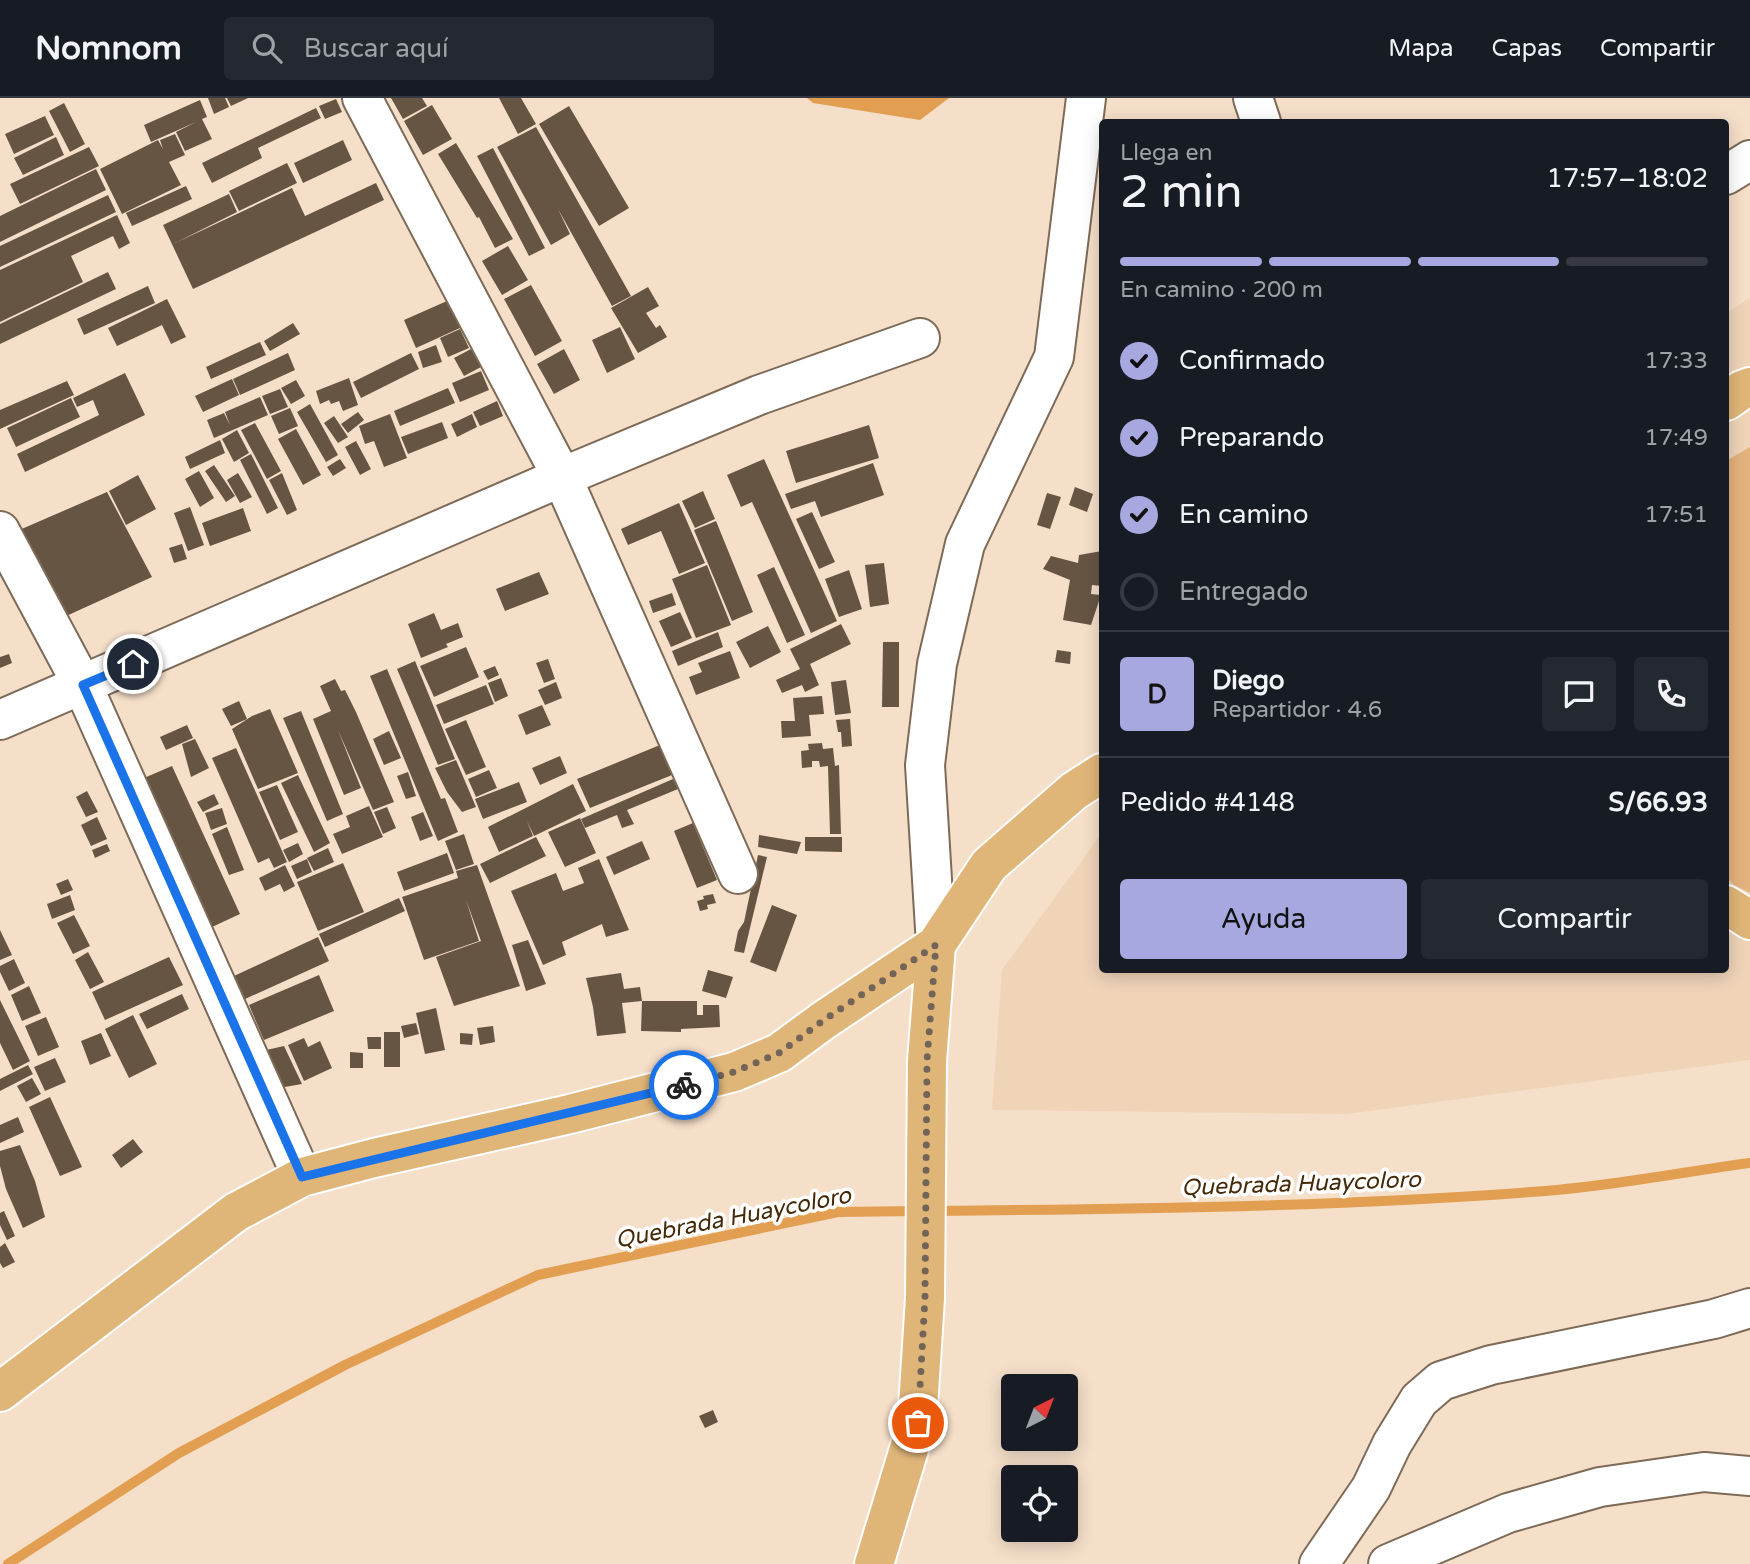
<!DOCTYPE html>
<html lang="es">
<meta charset="utf-8">
<style>
:root{--surface:#171b24;--page:#242831;--text:#f1f3f6;--muted:#9ea1a6;--line:#363941;--accent:#a8a8e0}
body{margin:0;font-family:"Varela Round",sans-serif;background:var(--page);color:var(--text);height:100vh;display:flex;flex-direction:column;font-size:26px;white-space:nowrap}
*{box-sizing:border-box;margin:0}
p{font-size:23px;color:var(--muted)}
.icon{flex:none;width:38px;height:38px;fill:none;stroke:currentColor;stroke-width:2;stroke-linecap:round;stroke-linejoin:round}
.map{position:relative;flex:1;overflow:hidden}
.sheet{position:absolute;left:1099px;top:21px;width:630px;height:854px;display:flex;flex-direction:column;background:var(--surface);border-radius:7px;box-shadow:0 4px 18px #0003}
.sheet>*{flex:none}
.needle{width:46px;rotate:42deg}
.tools{position:absolute;left:1001px;top:1276px;display:grid;gap:14px}
.tools a{display:grid;place-items:center;width:77px;height:77px;border-radius:7px;background:var(--surface);box-shadow:0 4px 18px #0003;font-size:35px}
.pin{position:absolute;display:grid;place-items:center;width:60px;height:60px;color:#fff;margin:-30px;border:4px solid #fff;border-radius:50%;box-shadow:0 2px 7px #0007}
.courier{position:absolute;display:grid;place-items:center;width:70px;height:70px;margin:-35px;border:5px solid #1a73e8;border-radius:50%;background:#fff;color:#222;box-shadow:0 2px 9px #0007}
.head em{font-style:normal;font-weight:600}
.head div{display:flex;flex-direction:column-reverse}
.head{display:flex;align-items:center;justify-content:space-between;height:119px;padding:0 21px}
h1{font-size:46px;font-weight:600;line-height:52px}
.bar{display:grid;grid-template-columns:repeat(4,1fr);gap:10px 7px;align-content:center;height:84px;padding:0 21px}
.bar i{height:9px;border-radius:5px;background:var(--line)}
.bar .on{background:var(--accent)}
.bar p{grid-column:span 4}
.line{display:flex;align-items:center;gap:18px;padding:0 21px;border-top:2px solid var(--line)}
.line div{flex:1}
.round{display:grid;place-items:center;flex:none;width:74px;height:74px;border-radius:7px;background:var(--page)}
ol{padding:0 21px;list-style:none}
li{display:flex;align-items:center;gap:21px;height:77px}
li p{margin-inline-start:auto}
li .icon{padding:7px;border-radius:50%;background:var(--accent);color:#111;stroke-width:4}
li:last-child{color:var(--muted)}
li i{width:38px;height:38px;border:4px solid var(--line);border-radius:50%}
.button{display:flex;gap:14px;margin-top:auto;padding:14px 21px}
.button a{flex:1;height:80px;border-radius:7px;background:var(--accent);color:#111;font-size:28px;font-weight:600;line-height:80px;text-align:center}
.button a+a{background:var(--page);color:var(--text)}
header{display:flex;align-items:center;gap:42px;box-sizing:border-box;height:98px;padding:0 35px;background:var(--surface);border-bottom:2px solid var(--line)}
header strong{font-size:33px}
nav{display:flex;gap:38px;margin-inline-start:auto;font-size:24px}
.search{width:490px;height:63px;background:var(--page);display:flex;align-items:center;gap:18px;box-sizing:border-box;padding:0 24px;border-radius:7px;color:var(--muted);font-size:26px}
.map>svg:first-child{display:block}
</style>
<header>
<strong>Nomnom</strong>
<div class="search"><svg class="icon" aria-label="search" viewBox="0 0 24 24"><circle cx="10" cy="10" r="6"/><path d="M15 15l6 6"/></svg>Buscar aquí</div>
<nav><a>Mapa</a><a>Capas</a><a>Compartir</a></nav>
</header>
<div class="map">
<svg width="1750" height="1466" viewBox="0 0 1750 1466">
<rect width="100%" height="100%" fill="#f5dfc9"/>
<!-- built -->
<path fill="#efd4b8" d="M1750,200V962L1347,1016L992,1012L1002,872L1102,735V872H1726V215Z"/>
<!-- green -->
<path fill="#e4b27d" d="M1750,349V795L1734,787L1726,779V363Z"/>
<!-- water -->
<path fill="#e39f51" d="M807,0H949L920,22L813,5Z"/>
<g fill="none" stroke-linecap="round" stroke-linejoin="round">
<!-- stream -->
<path stroke="#e39f51" stroke-width="10" d="M934,1113C1138,1111 1341,1109 1545,1093C1613,1088 1682,1074 1750,1065
M8,1466L179,1355L345,1267L538,1177L838,1114L919,1113"/>
</g>
<!-- building -->
<path fill="#675543" d="M208,0H225L229,9L214,16Z
M227,0H248L231,8Z
M391,0H422L427,8L403,21Z
M499,0H521L536,26L518,36Z
M336,1L342,14L325,21L319,8Z
M200,2L207,19L202,21L212,41L185,53L176,34L196,24L151,44L144,27Z
M64,5L85,46L70,54L49,13Z
M432,7L452,41L423,57L404,23Z
M569,8L629,110L599,128L539,26Z
M316,10L321,20L258,50L262,60L212,85L202,65Z
M45,18L54,37L14,56L5,36Z
M536,29L631,198L612,208L558,111L570,136L551,147L497,49Z
M175,36L185,57L169,64L181,87L122,116L100,71L158,42L163,51L160,42Z
M56,39L64,57L23,77L14,60Z
M343,42L352,62L303,85L294,65Z
M456,45L513,141L495,150L479,119L477,120L438,56Z
M89,49L99,68L20,106L10,86Z
M493,50L545,150L529,158L477,58Z
M287,65L297,85L239,113L229,93Z
M96,71L106,92L0,144V118Z
M376,85L384,102L193,191L163,127L229,96L237,114L175,145L292,90L305,118Z
M186,88L192,101L132,128L126,115Z
M108,97L116,114L0,169V148Z
M117,117L130,145L119,151L113,138L71,158L83,184L0,224V172Z
M508,148L528,182L502,197L482,163Z
M108,174L116,191L0,246V226Z
M531,187L562,243L535,258L504,201Z
M148,188L155,205L84,237L77,221Z
M648,189L659,208L646,215L656,230L660,227L667,239L638,255L611,210Z
M167,201L186,239L171,246L162,227L117,248L108,230Z
M447,203L460,230L416,250L404,222Z
M293,225L300,236L270,253L264,243Z
M620,229L635,261L607,275L592,242Z
M460,231L469,250L448,259L440,240Z
M260,244L266,257L211,281L206,269Z
M436,247L442,264L423,270L418,254Z
M471,251L481,269L464,278L454,260Z
M564,251L580,282L554,296L537,266Z
M288,255L295,272L240,297L233,281Z
M411,255L419,271L361,300L353,284Z
M481,273L489,292L460,304L452,285Z
M125,275L145,317L25,374L17,356L99,317L93,302L77,309L73,300Z
M349,280L358,307L343,313L339,303L331,306L329,302L320,306L316,293Z
M232,281L239,297L203,314L195,298Z
M296,282L305,298L291,306L281,290Z
M67,283L74,297L0,331V312Z
M448,290L455,305L400,328L394,313Z
M280,291L288,309L270,316L262,298Z
M260,299L268,317L214,340L207,322L224,315L230,327L225,314Z
M71,300L80,319L16,349L7,330Z
M497,303L503,318L480,328L473,314Z
M310,306L338,357L326,364L297,314Z
M290,310L298,328L279,336L271,318Z
M358,314L364,322L348,335L341,326Z
M390,316L407,360L384,369L374,343L365,346L359,328Z
M472,316L477,329L457,339L451,326Z
M334,318L348,339L338,345L324,325Z
M442,324L448,340L408,356L401,339Z
M255,325L281,373L267,381L241,332Z
M869,327L879,360L796,385L786,353Z
M296,331L321,377L303,387L278,341Z
M237,332L249,355L234,364L222,341Z
M220,342L225,355L190,371L185,359Z
M356,343L371,371L360,377L345,349Z
M251,356L278,410L267,416L240,362Z
M340,361L346,370L333,378L327,369Z
M764,361L837,523L811,535L752,404L741,409L727,377Z
M873,365L884,397L821,419L815,403L791,411L785,396Z
M214,367L235,398L226,404L205,373Z
M199,373L214,400L200,409L185,381Z
M238,375L252,399L240,405L227,382Z
M282,375L297,412L287,417L269,382Z
M138,377L156,411L126,427L109,393Z
M1075,389L1093,396L1087,414L1069,407Z
M703,393L715,421L695,430L682,403Z
M107,394L152,479L64,519L17,433Z
M1047,395L1061,399L1050,431L1037,427Z
M679,405L705,465L679,476L661,433L628,447L621,431Z
M190,409L204,447L188,453L174,415Z
M243,410L251,433L210,448L202,425Z
M812,414L835,464L819,471L796,421Z
M716,423L753,514L732,523L694,432Z
M182,446L187,461L174,465L169,450Z
M1102,453V488L1092,487L1091,496L1101,497L1091,527L1063,522L1070,482L1043,471L1051,458L1078,465L1079,457Z
M884,465L889,506L870,509L865,467Z
M707,467L731,527L696,540L672,481Z
M774,469L805,537L787,545L757,477Z
M849,472L862,511L839,519L825,481Z
M539,474L549,496L505,513L496,491Z
M672,495L676,507L653,515L649,503Z
M680,514L692,540L671,549L659,523Z
M434,515L441,532L458,525L463,539L446,546L448,549L421,560L408,526Z
M841,526L851,546L810,566L819,587L805,594L802,587L782,595L776,582L800,571L790,551Z
M768,528L781,554L750,570L736,544Z
M718,534L723,549L678,568L672,553Z
M883,544H899V609H882Z
M466,549L479,579L434,599L420,568Z
M1057,552L1071,554L1070,566L1055,564Z
M730,553L740,580L696,597L689,579L702,574L698,565Z
M9,556L12,565L0,570V559Z
M548,561L555,581L544,585L536,565Z
M415,563L455,661L438,667L397,571Z
M495,568L499,577L488,582L483,573Z
M387,571L441,701L445,700L458,734L438,743L370,578Z
M501,580L508,598L495,604L488,585Z
M335,581L341,593L345,592L356,614L394,704L373,712L338,632L361,690L344,697L313,621L331,613L320,588Z
M846,582L851,615L835,617L831,584Z
M556,584L562,600L545,607L538,592Z
M486,587L494,606L444,626L436,607Z
M822,598L824,616L809,617L811,638L782,640L781,623H795L793,600Z
M239,603L247,621L231,628L222,611Z
M542,607L551,627L526,637L518,617Z
M270,611L298,675L258,691L232,631L252,618Z
M301,613L343,716L327,723L283,620Z
M850,621L852,648L842,649L841,634H838L836,622Z
M466,622L486,669L466,677L445,631Z
M187,627L193,640L166,652L160,639Z
M389,633L401,660L384,667L373,641Z
M195,641L209,670L191,679L182,646Z
M822,645L823,651L833,650L835,668L839,667L841,736H830L828,668L820,669L819,663H812V669L802,670L801,653L809,652L808,646Z
M660,647L672,677L590,710L577,681Z
M236,650L287,764L274,770L269,760L258,765L212,660Z
M560,658L567,675L540,687L532,670Z
M456,662L476,709L462,714L447,694L435,670Z
M172,668L240,816L212,829L144,680Z
M489,672L497,690L476,699L468,681Z
M408,674L416,698L406,701L397,678Z
M298,677L330,745L314,754L281,685Z
M673,681L678,691L627,712L634,726L622,730L617,717L585,730L581,721Z
M519,684L527,704L483,721L475,701Z
M573,686L586,713L534,738L527,723L533,738L499,754L488,729Z
M277,687L298,734L280,742L259,694Z
M87,693L98,714L86,719L76,699Z
M214,696L219,706L203,714L197,704Z
M369,708L383,739L342,756L333,736L350,729L346,718Z
M387,709L396,730L383,736L374,714Z
M222,710L227,726L211,732L205,715Z
M423,714L433,738L420,743L411,719Z
M97,719L107,741L91,748L81,727Z
M580,720L596,755L565,769L548,734Z
M693,725L717,782L697,790L674,733Z
M227,729L244,772L229,777L212,736Z
M464,736L474,766L456,772L445,743Z
M759,737L801,744L797,756L758,749Z
M536,739L546,758L490,785L480,766Z
M805,739H842V754L805,753Z
M642,743L650,761L614,777L606,759Z
M298,745L303,756L289,764L283,752Z
M107,746L110,753L95,760L92,752Z
M328,750L334,764L314,773L307,760Z
M447,755L454,775L404,793L397,774Z
M758,757L767,759L744,855L734,853L738,833L744,824Z
M307,761L312,774L297,781L291,768Z
M599,761L629,832L606,839L602,826L562,844L566,857L543,867L511,793L556,775L563,793L584,785L578,770Z
M343,765L364,814L318,833L297,784Z
M285,767L295,788L284,794L280,786L265,793L259,780Z
M477,767L520,888L454,908L436,859L481,843L466,802L479,843L424,862L402,799L458,780L456,773Z
M68,781L73,792L61,797L56,786Z
M713,796L716,805L707,807L708,811L700,813L697,803L704,801L703,798Z
M70,797L75,812L52,821L47,806Z
M399,800L405,813L325,849L319,836Z
M772,807L797,817L776,874L750,864Z
M74,817L90,848L73,856L57,825Z
M0,832L12,857L0,862Z
M318,839L329,863L245,901L234,878Z
M528,842L546,886L526,893L512,847Z
M88,854L104,884L90,891L75,862Z
M169,859L183,887L105,922L92,894Z
M14,861L25,885L9,893L0,874V868Z
M708,872L733,879L726,900L702,893Z
M621,875L624,891L640,889L642,903H697V917H703V907H719L720,929L681,931V934L641,933L642,903L622,905L626,935L597,938L593,909L586,880Z
M319,877L334,913L264,942L249,907Z
M29,888L41,915L22,923L11,897Z
M182,896L189,911L147,931L139,916Z
M0,902L30,963L13,972L0,945Z
M436,910L445,952L425,956L416,915Z
M133,917L157,966L129,980L105,931Z
M46,919L59,949L38,958L25,928Z
M416,925L419,936L404,940L401,928Z
M493,928L495,944L480,947L477,930Z
M384,934H400V969H384Z
M101,935L111,958L90,967L81,943Z
M460,935L473,936L472,947L460,946Z
M367,939H381V951H368Z
M304,940L308,949L320,943L332,970L304,983L288,947Z
M284,948L302,986L279,990L262,953Z
M350,954L363,955V970H350Z
M55,960L66,984L45,993L34,969Z
M28,967L33,976L0,993V981Z
M32,980L41,996L26,1004L17,988Z
M50,999L82,1069L60,1078L29,1009Z
M18,1019L24,1034L0,1045V1027Z
M133,1041L143,1054L121,1070L112,1057Z
M20,1047L35,1083L45,1119L23,1130L6,1091L0,1068V1053Z
M4,1113L15,1138L7,1142L0,1127V1115Z
M5,1145L15,1164L3,1170L0,1165V1149Z
M713,1312L718,1324L705,1330L699,1318Z"/>
<g fill="none" stroke-linecap="round" stroke-linejoin="round">
<defs>
<path id="minor" d="M362,0L562,379L738,776
M1253,0L1261,24
M1726,77L1750,62
M0,433L83,588L302,1079
M0,622L562,379L759,297L920,240
M936,847L925,667L937,566L965,446L1054,259L1086,0
M1319,1466L1371,1390L1392,1346L1419,1302L1441,1283L1491,1267L1714,1221L1750,1210
M1388,1466L1508,1415L1600,1389L1704,1374L1750,1378"/>
<path id="major" d="M1726,303L1742,292L1750,289
M1726,807L1750,822
M0,1294L236,1114L302,1079L374,1060L570,1016L734,974L779,955L824,922L936,847
M874,1466L917,1325L925,1200L927,963L936,847L989,767L1074,693L1102,675"/>
</defs>
<!-- minor casing -->
<use href="#minor" stroke="#7d6a57" stroke-width="42"/>
<!-- major casing -->
<use href="#major" stroke="#fff" stroke-width="42"/>
<!-- minor -->
<use href="#minor" stroke="#fff" stroke-width="38"/>
<!-- major -->
<use href="#major" stroke="#e0b578" stroke-width="38"/>
</g>
<g fill="none" stroke-linecap="round" stroke-linejoin="round">
<!-- done -->
<path stroke="#726558" stroke-width="7" stroke-dasharray="0 12.6" d="M684,987L734,974L779,955L824,922L936,847L927,962L925,1200L918,1325"/>
<!-- route -->
<path stroke="#1a73e8" stroke-width="9" d="M133,566L83,587L302,1079L684,987"/>
</g>
<g text-anchor="middle" stroke-width="7" stroke-linejoin="round" paint-order="stroke">
<!-- water labels -->
<g font-size="23" font-style="italic" fill="#452a08" stroke="#fff">
<text transform="translate(1301 1085) rotate(-2)" y="8">Quebrada Huaycoloro</text>
<text transform="translate(733 1119) rotate(-11)" y="8">Quebrada Huaycoloro</text>
</g>
</g>
</svg>
<div class="tools">
<a><svg class="needle" viewBox="-14 -14 28 28"><path d="M0-13l5 13h-10z" fill="#e53935"/><path d="M0 13l5-13h-10z" fill="#9ea1a6"/></svg></a>
<a><svg class="icon" aria-label="locate" viewBox="0 0 24 24"><circle cx="12" cy="12" r="6"/><path d="M12 2v4M12 18v4M2 12h4M18 12h4"/></svg></a>
</div>
<div class="pin" style="left:918px;top:1325px;background:#ea580c"><svg class="icon" aria-label="bag" viewBox="0 0 24 24"><path d="M5 8h14l-1 12H6zM9 8a3 3 0 0 1 6 0"/></svg></div>
<div class="pin" style="left:133px;top:566px;background:#1f2937"><svg class="icon" aria-label="home" viewBox="0 0 24 24"><path d="M3 11l9-7 9 7M6 9v11h12V9"/></svg></div>
<div class="courier" style="left:684px;top:987px"><svg class="icon" aria-label="bike" viewBox="0 0 24 24"><circle cx="6" cy="16" r="4"/><circle cx="18" cy="16" r="4"/><path d="M6 16l4-8h5l3 8M10 8l3 8H6M13 5h3"/></svg></div>
<section class="sheet">
<div class="head"><div><h1>2 min</h1><p>Llega en</p></div><em>17:57–18:02</em></div>
<div class="bar"><i class="on"></i><i class="on"></i><i class="on"></i><i></i><p>En camino · 200 m</p></div>
<ol>
<li><svg class="icon" aria-label="check" viewBox="0 0 24 24"><path d="M5 12l5 5 9-10"/></svg>Confirmado<p>17:33</p></li>
<li><svg class="icon" aria-label="check" viewBox="0 0 24 24"><path d="M5 12l5 5 9-10"/></svg>Preparando<p>17:49</p></li>
<li><svg class="icon" aria-label="check" viewBox="0 0 24 24"><path d="M5 12l5 5 9-10"/></svg>En camino<p>17:51</p></li>
<li><i></i>Entregado</li>
</ol>
<div class="line" style="height:126px"><b class="round" style="background:var(--accent);color:#111">D</b><div><b>Diego</b><p>Repartidor · 4.6</p></div><a class="round"><svg class="icon" aria-label="chat" viewBox="0 0 24 24"><path d="M4 5h16v11H9l-5 4z"/></svg></a><a class="round"><svg class="icon" aria-label="phone" viewBox="0 0 24 24"><path d="M5 4h4l2 5-3 2q2 4 5 5l2-3 5 2v4C11 20 4 13 5 4z"/></svg></a></div>
<div class="line" style="height:91px"><div>Pedido #4148</div><b>S/66.93</b></div>
<div class="button"><a>Ayuda</a><a>Compartir</a></div>
</section>
</div>
